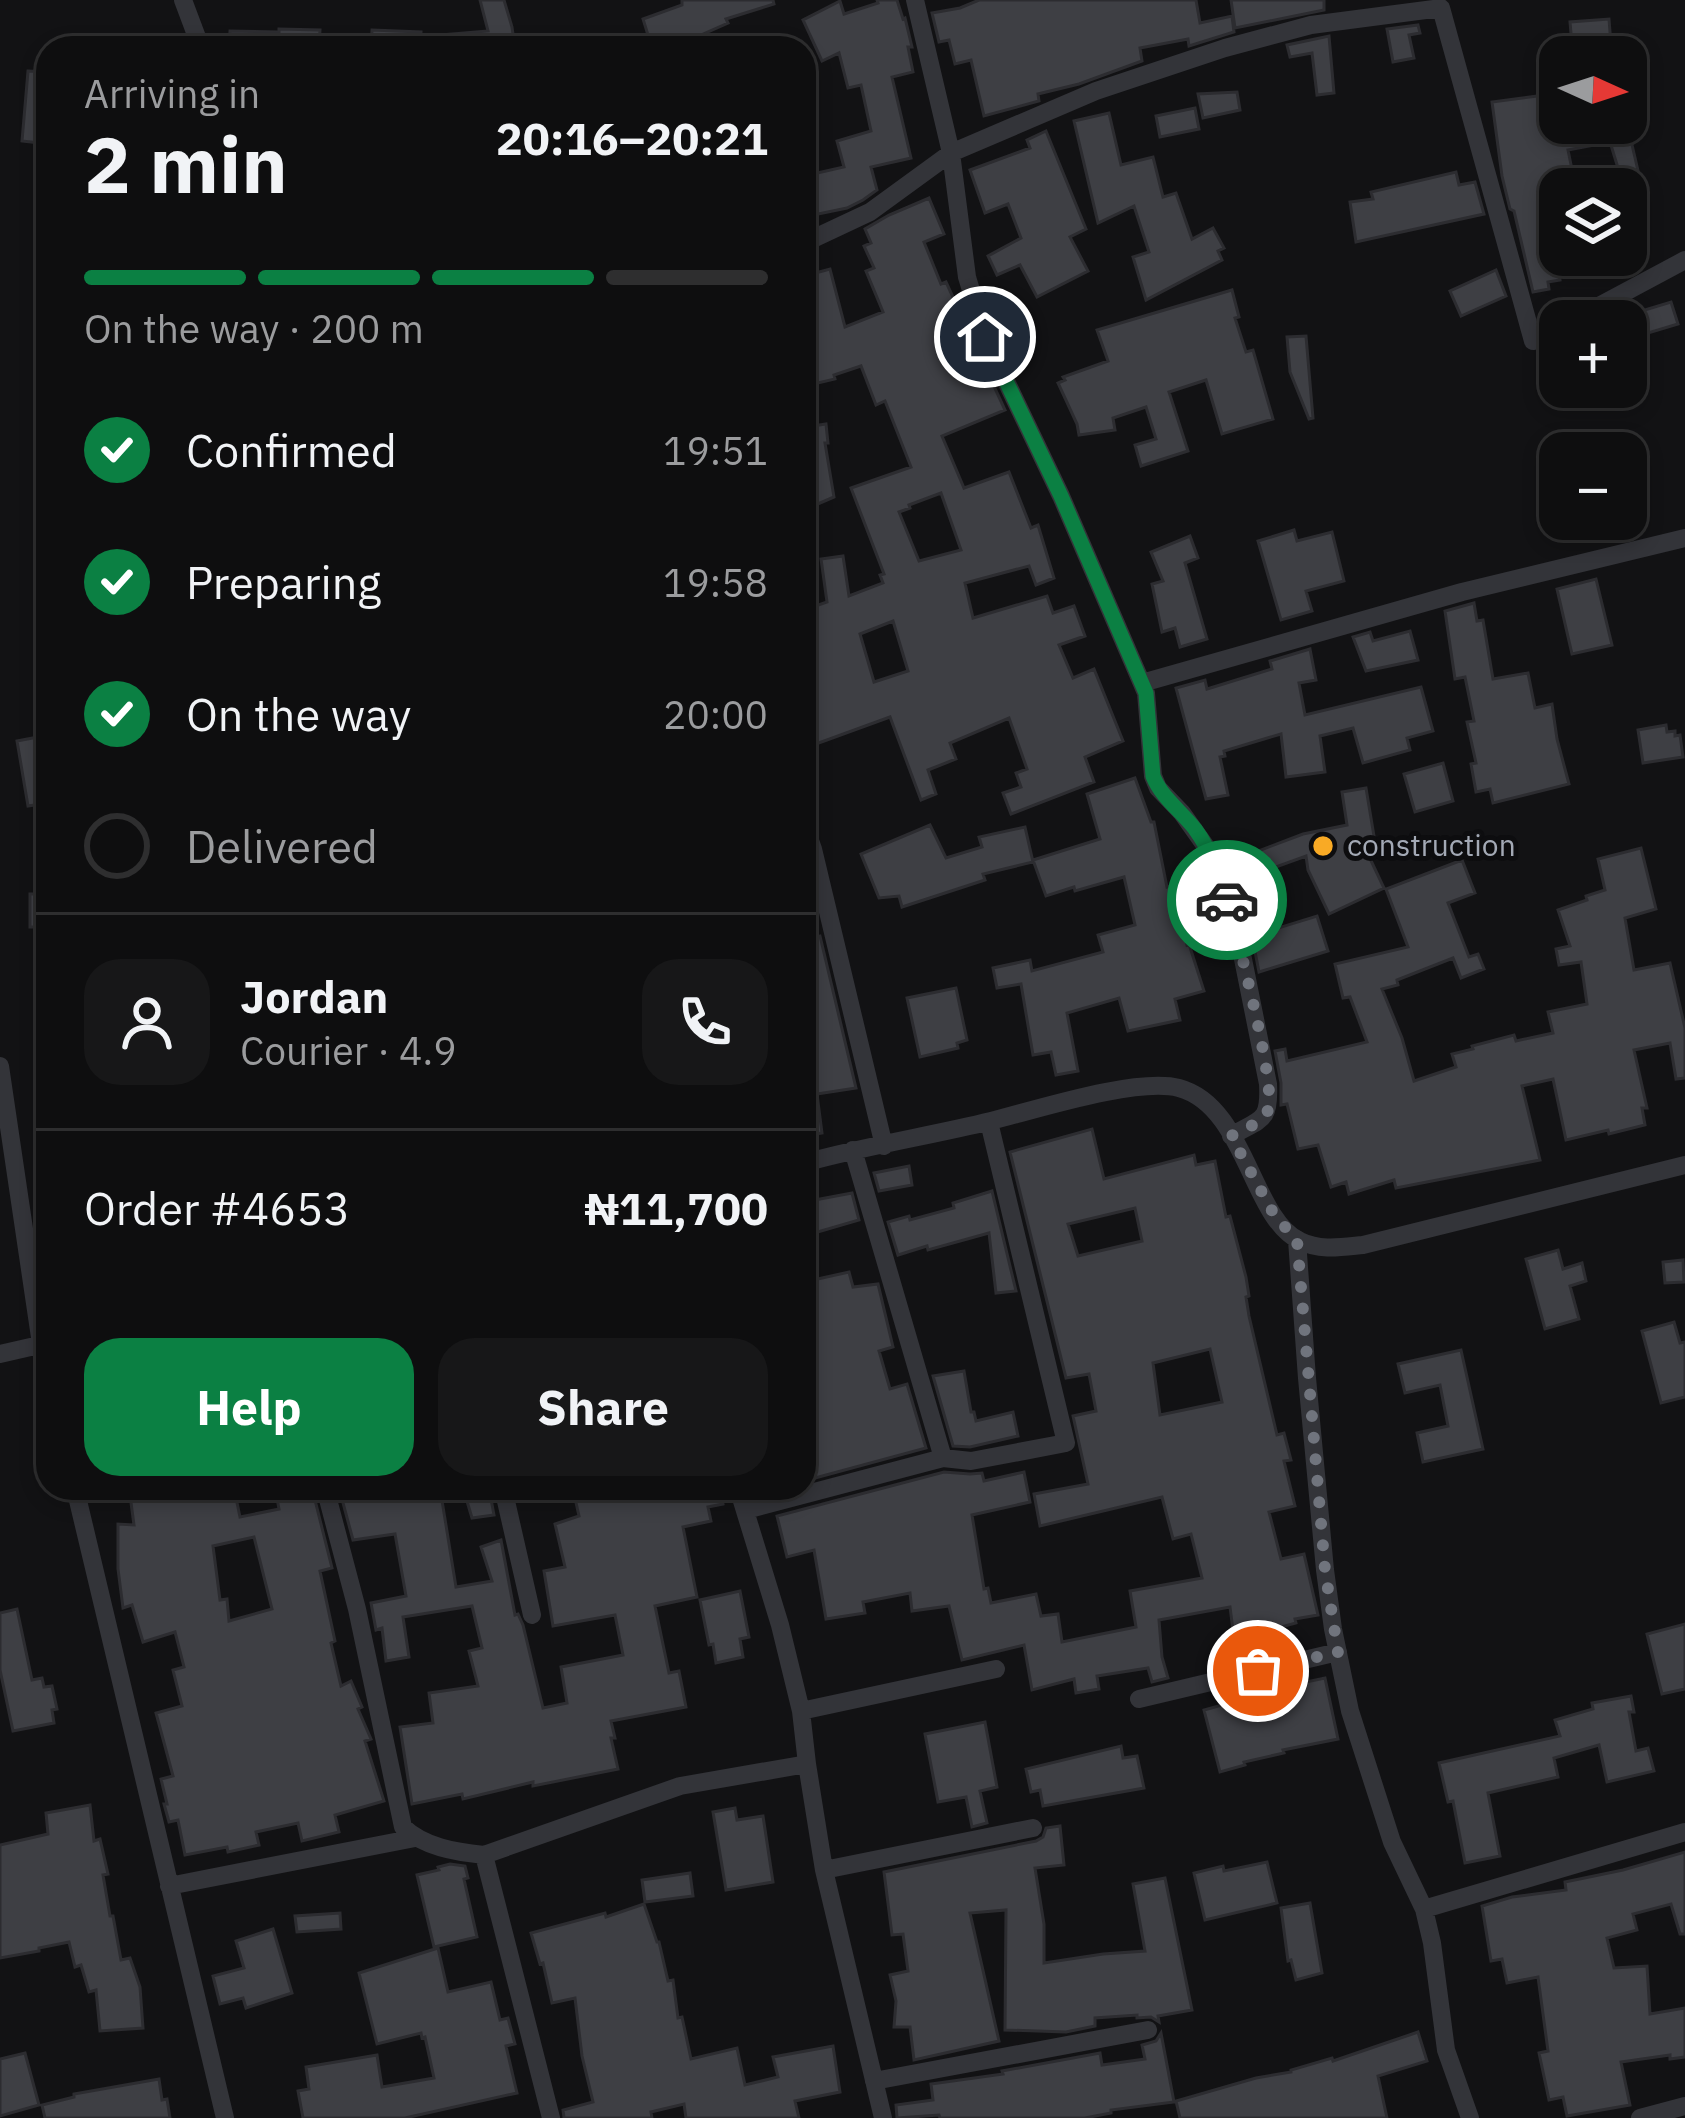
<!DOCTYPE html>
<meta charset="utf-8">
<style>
:root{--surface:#0e0e0f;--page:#171718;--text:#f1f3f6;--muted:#9b9c9e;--line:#2e2e2f;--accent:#0b8043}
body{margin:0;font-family:"IBM Plex Sans",sans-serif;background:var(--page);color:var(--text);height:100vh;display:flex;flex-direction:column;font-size:45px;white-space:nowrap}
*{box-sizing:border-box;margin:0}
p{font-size:39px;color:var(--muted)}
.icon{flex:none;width:66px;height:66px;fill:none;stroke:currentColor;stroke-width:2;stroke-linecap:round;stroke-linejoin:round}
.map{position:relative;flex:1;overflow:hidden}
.drawer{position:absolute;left:36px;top:36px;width:780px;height:1464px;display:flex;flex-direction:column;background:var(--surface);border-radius:36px;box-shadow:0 6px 18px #0003,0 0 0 3px var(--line)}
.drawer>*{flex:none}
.needle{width:78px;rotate:93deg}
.tools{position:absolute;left:1539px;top:36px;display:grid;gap:24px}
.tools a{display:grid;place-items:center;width:108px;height:108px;border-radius:24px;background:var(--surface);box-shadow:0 6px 18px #0003,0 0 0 3px var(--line);font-size:60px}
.pin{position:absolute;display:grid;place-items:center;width:102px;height:102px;color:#fff;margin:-51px;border:6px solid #fff;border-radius:50%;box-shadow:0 3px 12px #0007}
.courier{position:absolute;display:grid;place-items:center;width:120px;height:120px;margin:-60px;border:9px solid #0b8043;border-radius:50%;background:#fff;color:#222;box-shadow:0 3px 15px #0007}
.headline em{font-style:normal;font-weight:800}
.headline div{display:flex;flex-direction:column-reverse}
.headline{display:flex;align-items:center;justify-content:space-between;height:204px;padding:0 48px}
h1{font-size:78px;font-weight:800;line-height:90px}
.bar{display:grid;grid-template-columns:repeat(4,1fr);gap:18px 12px;align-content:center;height:144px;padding:0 48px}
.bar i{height:15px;border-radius:9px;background:var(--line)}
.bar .on{background:var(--accent)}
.bar p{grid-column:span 4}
.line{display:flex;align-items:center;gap:30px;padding:0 48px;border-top:3px solid var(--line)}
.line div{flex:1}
.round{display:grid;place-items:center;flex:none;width:126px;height:126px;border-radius:36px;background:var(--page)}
ol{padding:0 48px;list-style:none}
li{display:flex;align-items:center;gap:36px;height:132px}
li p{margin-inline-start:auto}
li .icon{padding:12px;border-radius:50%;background:var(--accent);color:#fff;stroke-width:4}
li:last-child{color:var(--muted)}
li i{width:66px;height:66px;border:6px solid var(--line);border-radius:50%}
.action{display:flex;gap:24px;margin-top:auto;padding:24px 48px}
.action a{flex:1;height:138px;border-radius:36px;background:var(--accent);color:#fff;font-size:48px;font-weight:800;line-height:138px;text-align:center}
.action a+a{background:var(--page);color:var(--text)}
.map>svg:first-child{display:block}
</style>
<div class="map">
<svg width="1685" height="2118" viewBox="0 0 1685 2118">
<rect width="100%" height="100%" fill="#121214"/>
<!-- building -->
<path fill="#3e3f44" stroke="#2c2c30" stroke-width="3" fill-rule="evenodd" d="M480,0H504L512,27L515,48H428L427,36L488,31Z
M682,0H773L774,4L726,19L728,23L685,42L668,48H652L643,19L682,5Z
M877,0H897L903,19L905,18L912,47H908L913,72L892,77L911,158L871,167L877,190L863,200L847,208L804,217V176L844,167L837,141L871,131L861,85L848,88L839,53L822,61L803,20L840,1L844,14L878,3Z
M979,0H1196L1200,23L1232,16L1234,32L1189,46L1188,39L1140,48L1142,61L1079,84L1038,94L1039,101L984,116L971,60L955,64L949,40L939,42L932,13L960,8Z
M1231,0H1324V10L1235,28Z
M1609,19L1612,57H1573L1570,22Z
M1418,25L1420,33L1409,35L1414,58L1393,62L1387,29Z
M279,29L320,30L319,48H229L230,31L279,32Z
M372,30L421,32L420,48H371Z
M1329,36L1334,93L1317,95L1312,53L1290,57L1287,45Z
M28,71L48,72V144L22,141Z
M1237,92L1240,110L1203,118L1198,94Z
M1560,93V123H1627L1639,175L1622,181L1610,142L1568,150L1576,189H1560V248L1555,249L1560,280L1548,282L1549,289L1533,292L1514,211L1510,209L1502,176L1492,102Z
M1195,108L1199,129L1160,137L1156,116Z
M1109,113L1121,165L1153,157L1163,197L1176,193L1192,239L1213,228L1224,248L1218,251L1222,260L1146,300L1133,257L1149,252L1134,206L1098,223L1074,121Z
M1046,131L1086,229L1070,237L1088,271L1037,297L1020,265L997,275L988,256L1021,238L1008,204L985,213L970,170L1030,148L1027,140Z
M1456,172L1459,185L1475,182L1484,214L1356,242L1350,202L1373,199L1371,192Z
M929,198L944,234L924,242L941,284L946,282L1005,410L942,436L964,488L1009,472L1031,528L1038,525L1054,578L1036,585L1029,566L965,583L973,618L1047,596L1053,613L1074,606L1085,636L1059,645L1073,678L1094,669L1123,741L1085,757L1094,782L1011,814L1003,793L1021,787L1016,773L1027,769L1009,718L950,743L956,759L928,770L936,794L921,800L890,717L816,744L804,699V610L827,602L821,559L843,556L849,596L883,583L880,575L884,574L851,488L911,467L885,401L876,405L861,366L834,375L835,379L818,383L810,346L804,347V276L830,269L845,327L883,312L866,271L874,268L864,246L871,243L865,229L889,215ZM941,493L961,550L919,561L899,512L910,508L909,505ZM893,621L908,671L874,682L860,634Z
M1496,270L1506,296L1461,316L1450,291Z
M1232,290L1239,317L1235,318L1246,352L1253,350L1273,419L1222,434L1206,380L1169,392L1188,451L1141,466L1135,445L1156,439L1146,407L1113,418L1115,430L1079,435L1077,424L1058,383L1065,380L1063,377L1108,361L1097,330Z
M1671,302L1678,324L1635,337L1628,315Z
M1306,336L1313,418L1309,419L1290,372L1287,337Z
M826,424L828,443H825L834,497L804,510V490L812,486L805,427Z
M1294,530L1297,541L1332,532L1344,581L1306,591L1312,611L1281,620L1258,541Z
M1190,536L1198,558L1185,563L1207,639L1180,647L1175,628L1162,632L1152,584L1163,581L1151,552Z
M1596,579L1612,645L1572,654L1557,589Z
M1474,603L1477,621L1483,620L1493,679L1528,673L1535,708L1552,704L1557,739L1569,784L1493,803L1490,789L1476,792L1471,764L1476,763L1467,722L1474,721L1465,677L1455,679L1445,611Z
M1410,631L1418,660L1366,671L1353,637L1370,632L1373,641Z
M1310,649L1316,680L1299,683L1305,715L1421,687L1433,731L1407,738L1410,750L1363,763L1353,728L1320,736L1325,772L1286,777L1281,734L1224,751L1225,756L1220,757L1228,795L1206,799L1176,688L1205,680L1207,689L1272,669L1270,661Z
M1666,725L1667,732L1675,731V736L1680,735L1683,757L1643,763L1638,730Z
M48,735V803L28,806L17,741Z
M1443,763L1453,801L1415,812L1404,774Z
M1135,778L1151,822H1154L1167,887L1174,885L1187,945L1189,944L1204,991L1175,999L1180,1020L1128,1031L1119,998L1067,1013L1078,1071L1056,1075L1051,1052L1033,1055L1021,984L997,988L993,968L1030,960L1032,971L1103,952L1098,935L1135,925L1124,877L1075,891L1074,887L1046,896L1033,860L1100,839L1087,794Z
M1366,788L1376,848L1366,850L1384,888L1329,914L1308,870L1306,856L1265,871L1268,878L1251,885L1253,889L1239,895L1232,870L1248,864L1245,856L1303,834L1347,825L1342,792Z
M930,825L946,858L982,847L979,837L1025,827L1033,862L983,874L985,880L902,907L899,896L879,898L861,854Z
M1641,848L1656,909L1625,918L1634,970L1670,963L1685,1028V1078L1676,1079L1670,1043L1634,1050L1647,1108H1642L1645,1125L1609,1134L1608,1130L1566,1140L1553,1079L1522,1086L1540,1160L1396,1188L1394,1180L1349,1194L1346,1182L1331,1187L1318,1145L1298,1149L1287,1104L1281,1105V1083L1275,1051L1285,1049L1287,1061L1367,1042L1350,997L1343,998L1335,964L1408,947L1386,889L1462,860L1475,893L1448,903L1469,957L1478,954L1484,969L1461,978L1453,958L1397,980L1398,985L1382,989L1402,1038L1414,1081L1456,1067L1452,1054L1473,1049L1472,1046L1514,1035L1516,1041L1553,1033L1548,1012L1587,1004L1581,962L1559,965L1556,949L1570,946L1558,910L1587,900L1586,896L1605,890L1598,859Z
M30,894H48V927H30Z
M1317,916L1328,951L1259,972L1252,936Z
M820,936L856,1088L817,1094L822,1133L804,1136V940Z
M956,988L967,1040L957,1043L958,1048L920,1057L907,998Z
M1092,1129L1104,1179L1194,1155L1196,1165L1215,1161L1226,1217L1230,1216L1246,1277L1249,1296L1246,1297L1249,1316L1277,1435L1284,1433L1291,1460L1284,1461L1295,1506L1269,1512L1281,1559L1304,1554L1318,1615L1295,1619L1296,1623L1259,1633L1262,1656L1237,1662L1230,1607L1159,1620L1162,1657L1168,1678L1152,1682L1148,1668L1097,1676L1099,1689L1076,1693L1074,1679L1032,1690L1024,1645L962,1660L949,1606L912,1611L910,1593L863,1602L865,1613L826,1619L814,1550L787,1557L777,1516L944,1472L970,1474L982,1473L984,1481L1024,1472L1030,1502L972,1515L984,1589L988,1588L991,1603L1036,1594L1041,1616L1058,1614L1062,1642L1136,1627L1130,1591L1202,1578L1191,1534L1173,1539L1162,1497L1040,1526L1034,1494L1088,1484L1073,1416L1096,1411L1089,1374L1066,1378L1010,1152ZM1135,1208L1142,1241L1078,1256L1068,1224ZM1210,1349L1222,1402L1160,1415L1153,1363Z
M909,1166L912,1185L879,1191L874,1173Z
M992,1191L1016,1291L996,1293L989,1233L928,1250L927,1246L898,1255L888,1222L909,1216L910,1220L954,1208L953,1203Z
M852,1193L859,1220L804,1236V1202Z
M1558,1250L1563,1269L1582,1263L1586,1281L1570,1286L1579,1319L1545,1329L1526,1259Z
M1683,1260L1684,1282L1665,1283L1663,1262Z
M849,1272L853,1287L878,1284L893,1347L879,1351L890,1389L907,1384L926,1448L804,1481V1282Z
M1674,1322L1680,1343L1685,1342V1397L1661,1403L1642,1331Z
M1461,1350L1483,1449L1423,1462L1417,1433L1448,1426L1440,1385L1405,1393L1398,1364Z
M964,1371L971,1412H974L976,1421L1013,1412L1018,1436L970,1447L953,1446L933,1376Z
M129,1488H234L240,1517L279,1509L275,1488H312L332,1568L320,1571L335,1641L331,1643L341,1686L351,1681L362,1707L358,1709L371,1739L365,1741L384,1801L335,1815L339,1832L302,1841L298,1823L256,1832L259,1845L228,1852L227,1847L185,1855L178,1820L169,1822L164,1804H167L161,1779L173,1776L156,1713L182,1706L173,1670L184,1667L175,1632L143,1642L132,1605L123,1608L118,1569V1524L134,1525ZM254,1537L272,1609L229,1621L227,1599L220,1600L213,1546Z
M339,1488H377L378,1494L418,1488H440L456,1587L492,1581L481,1547L501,1540L515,1615L518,1614L523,1625L543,1708L567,1703L561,1667L623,1655L615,1615L553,1626L544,1571L565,1567L555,1524L579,1516L574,1494L601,1488H720L723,1504L708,1507L711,1521L683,1527L697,1597L655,1606L669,1673L679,1671L686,1707L611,1721L615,1738H611L618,1769L533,1786V1782L463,1799L462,1794L412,1804L400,1727L433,1723L429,1693L478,1686L469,1651L482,1648L472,1606L403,1617L409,1657L386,1661L382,1628L376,1630L371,1603L406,1596L395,1534L353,1540Z
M463,1488H489L494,1515L472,1518Z
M740,1591L749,1637L740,1639L743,1657L716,1663L713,1644L709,1645L700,1600Z
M17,1609L32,1680L42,1678L44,1687L52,1686L57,1709L52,1710L54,1723L13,1731L0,1670V1613Z
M1685,1624V1689L1662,1694L1647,1634Z
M1325,1678L1338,1739L1283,1750L1284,1753L1244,1762L1245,1765L1220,1772L1204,1710L1233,1702L1232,1697L1273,1686V1689Z
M1631,1696L1634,1712H1629L1636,1751L1648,1748L1654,1771L1607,1782L1599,1745L1554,1758L1558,1777L1488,1793L1500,1856L1465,1863L1453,1801L1448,1802L1439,1763L1560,1736L1555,1720L1593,1709L1592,1703Z
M985,1722L997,1787L980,1791L987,1823L972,1827L966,1797L938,1802L925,1734Z
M1121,1746L1123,1758L1137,1756L1144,1788L1043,1806L1040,1790L1031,1792L1026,1769Z
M90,1805L94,1841L100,1839L108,1874L103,1875L110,1916H113L121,1960L130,1958L140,1987L143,2028L100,2031L96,1990L89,1992L81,1965L75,1967L69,1942L39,1948V1951L0,1958V1845L48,1834L46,1813Z
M735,1808L737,1820L763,1816L773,1882L726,1890L713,1812Z
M1060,1826L1064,1865L1035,1868L1044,1924V1963L1103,1954L1145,1951L1133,1884L1165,1878L1192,2010L1158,2016L1159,2022L1151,2017L1137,2018V2015L1095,2018V2026L1066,2032L1005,2030L1006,1910L970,1913L999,2041L914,2060L910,2027H894L896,2001L890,1975L908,1971L903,1934L892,1935L884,1872L1036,1841L1043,1837L1046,1828Z
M1685,1852V1934H1680L1671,1904L1633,1914L1637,1930L1607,1938L1614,1968L1647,1966L1650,2014L1685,2008V2057L1670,2059V2055L1621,2062L1630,2105L1567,2116L1563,2097L1549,2100L1539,2053L1548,2051L1538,1977L1507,1983L1502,1959L1491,1961L1482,1906L1512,1897L1566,1890L1565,1882L1623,1870Z
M1267,1862L1277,1903L1205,1920L1194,1873L1223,1866L1224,1871Z
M450,1864L465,1866L468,1878L464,1879L477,1937L434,1947L417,1875L439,1870L438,1867Z
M690,1873L693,1896L645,1902L642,1880Z
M1310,1903L1322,1973L1296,1980L1291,1960L1288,1961L1281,1908Z
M644,1904L657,1942H659L668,1981L673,1980L678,2018L682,2017L691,2059L737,2048L745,2085L778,2077L773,2057L833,2046L840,2092L795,2101L799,2118H686L684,2104L651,2112L652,2118H564L563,2110L593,2102L582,2056L575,1998L552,2003L543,1963L540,1964L531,1933L605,1913L606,1917Z
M340,1913L341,1929L297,1932L295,1916Z
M273,1929L292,1993L246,2008L243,1998L220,2004L213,1976L244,1968L236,1941Z
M438,1948L448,1992L491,1982L500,2020L508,2018L515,2044L506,2046L517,2093L405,2118H303L298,2091L309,2089L306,2067L377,2055L382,2087L434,2078L425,2037L422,2038L421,2033L377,2044L359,1973Z
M1418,2032L1427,2061L1378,2076L1387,2118H1180L1176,2101L1256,2078L1291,2072V2070L1332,2058L1333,2061Z
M1161,2033L1174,2102L1111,2110V2113L1085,2118H940L939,2115L897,2118L896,2105L933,2100L931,2084L1003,2074L1002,2071L1100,2053L1102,2065L1145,2059L1142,2045L1156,2041Z
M25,2053L39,2105L0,2116V2059Z
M159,2079L162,2100L167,2099L170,2118H45L42,2105L74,2097V2094Z"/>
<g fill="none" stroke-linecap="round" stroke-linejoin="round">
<!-- street -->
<path stroke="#333439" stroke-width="18" d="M183,0L201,48
M915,0L951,153L967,277L985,337L1061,496L1146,693L1153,776L1158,788L1182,813L1214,858L1239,939L1268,1084C1270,1122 1262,1118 1231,1136
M804,243L870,212L951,153L1096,91L1225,48L1311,25L1441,8L1533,341L1560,327
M1571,321L1685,260
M1142,683L1462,592L1685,538
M804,824L813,849L884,1146
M0,1066L41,1344L48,1375
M853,1150L943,1458
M804,1163C865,1146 929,1136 991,1121C1035,1110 1137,1077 1179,1088C1246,1106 1251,1218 1300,1241C1320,1251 1342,1247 1363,1245L1685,1165
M1297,1240L1307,1378L1325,1570L1333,1629L1350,1711L1392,1842L1424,1909L1432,1943L1446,2050L1470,2118
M0,1354L48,1343
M75,1488L225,2118
M325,1488L357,1609L403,1827C424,1847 455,1852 484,1855L680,1786L807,1764
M503,1488L532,1615
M738,1488L780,1625L801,1711L807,1764L824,1870L883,2118
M746,1510L943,1458L971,1461L1066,1443L989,1122
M1139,1699L1338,1652
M801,1711L996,1669
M484,1855L551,2118
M824,1870L1033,1828
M169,1886L415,1838
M1424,1909L1685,1832
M874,2081L1148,2030
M1640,2118L1685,2106"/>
</g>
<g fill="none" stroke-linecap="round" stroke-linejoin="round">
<!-- done -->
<path stroke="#70747d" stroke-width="12" stroke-dasharray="0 21.6" d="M1227,900C1236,931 1277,1087 1268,1110C1264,1122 1242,1130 1231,1136L1275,1216L1297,1240L1325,1570L1338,1652L1258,1671"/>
<!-- route -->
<path stroke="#0b8043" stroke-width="15" d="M985,337L1061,496L1146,693L1153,776C1161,797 1181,811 1195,829C1211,851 1219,874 1227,900"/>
</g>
<!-- markers -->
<circle fill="#f9aa25" stroke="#0d0d0f" stroke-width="4.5" cx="1323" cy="846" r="12"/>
<g text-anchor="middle" stroke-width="10" stroke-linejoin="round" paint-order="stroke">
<!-- poi labels -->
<g font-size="30" fill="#a3a9b5" stroke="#0d0d0f" text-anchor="start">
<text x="1347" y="856">construction</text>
</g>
</g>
</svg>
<div class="tools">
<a><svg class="needle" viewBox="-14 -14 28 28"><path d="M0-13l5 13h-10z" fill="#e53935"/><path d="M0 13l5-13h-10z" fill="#9b9c9e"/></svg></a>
<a><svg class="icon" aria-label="layers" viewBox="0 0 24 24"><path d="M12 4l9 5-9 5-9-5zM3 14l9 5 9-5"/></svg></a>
<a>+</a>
<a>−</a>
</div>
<div class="pin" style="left:1258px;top:1671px;background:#ea580c"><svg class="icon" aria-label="bag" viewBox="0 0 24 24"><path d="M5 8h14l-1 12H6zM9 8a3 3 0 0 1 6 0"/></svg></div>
<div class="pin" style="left:985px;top:337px;background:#1f2937"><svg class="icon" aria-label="home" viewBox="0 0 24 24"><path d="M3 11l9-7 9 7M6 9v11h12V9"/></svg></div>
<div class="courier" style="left:1227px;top:900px"><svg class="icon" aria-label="car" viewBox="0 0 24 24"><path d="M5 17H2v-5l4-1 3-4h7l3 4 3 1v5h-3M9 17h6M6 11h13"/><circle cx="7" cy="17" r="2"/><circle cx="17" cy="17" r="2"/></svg></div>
<section class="drawer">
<div class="headline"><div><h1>2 min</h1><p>Arriving in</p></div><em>20:16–20:21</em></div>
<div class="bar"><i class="on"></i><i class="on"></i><i class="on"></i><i></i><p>On the way · 200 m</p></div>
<ol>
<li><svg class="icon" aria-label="check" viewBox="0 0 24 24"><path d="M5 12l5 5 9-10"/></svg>Confirmed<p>19:51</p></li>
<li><svg class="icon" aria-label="check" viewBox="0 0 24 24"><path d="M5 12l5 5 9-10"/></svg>Preparing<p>19:58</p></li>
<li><svg class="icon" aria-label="check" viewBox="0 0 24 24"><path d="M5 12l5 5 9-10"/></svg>On the way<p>20:00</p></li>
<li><i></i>Delivered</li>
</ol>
<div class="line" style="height:216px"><a class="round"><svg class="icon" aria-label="person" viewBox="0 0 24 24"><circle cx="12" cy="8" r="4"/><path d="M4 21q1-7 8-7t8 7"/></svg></a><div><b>Jordan</b><p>Courier · 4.9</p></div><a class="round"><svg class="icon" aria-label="phone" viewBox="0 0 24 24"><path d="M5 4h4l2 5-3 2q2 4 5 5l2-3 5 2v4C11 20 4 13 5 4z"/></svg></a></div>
<div class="line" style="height:156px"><div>Order #4653</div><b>₦11,700</b></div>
<div class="action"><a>Help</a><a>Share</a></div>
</section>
</div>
